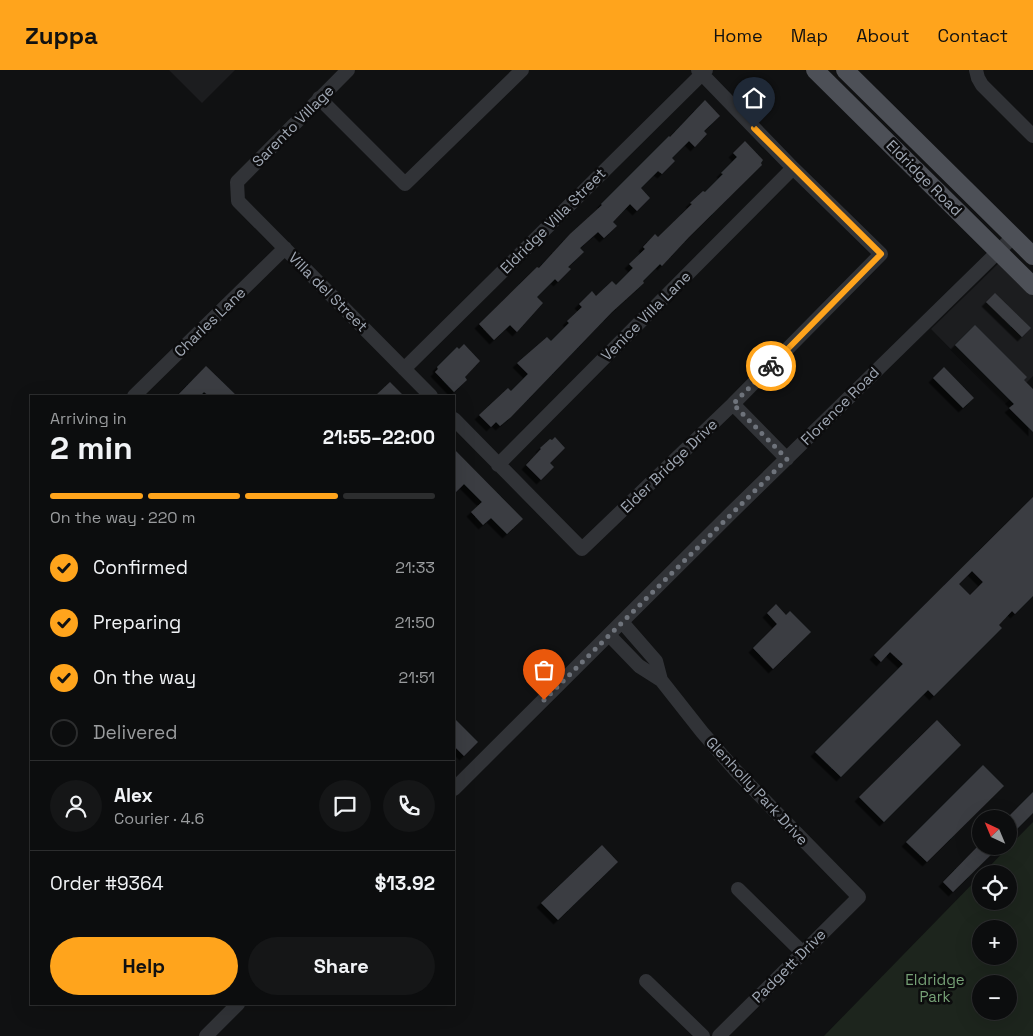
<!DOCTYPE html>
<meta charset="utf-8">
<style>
:root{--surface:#0c0d0e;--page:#151617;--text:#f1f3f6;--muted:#9a9c9e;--line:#2c2d2e;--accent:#ffa41c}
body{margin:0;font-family:"Space Grotesk",sans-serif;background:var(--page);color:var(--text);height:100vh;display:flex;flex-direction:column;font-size:19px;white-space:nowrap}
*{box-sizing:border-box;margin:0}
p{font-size:16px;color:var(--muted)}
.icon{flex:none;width:28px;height:28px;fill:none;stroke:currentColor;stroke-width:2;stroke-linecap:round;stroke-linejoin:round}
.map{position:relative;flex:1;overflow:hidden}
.panel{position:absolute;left:30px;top:325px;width:425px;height:610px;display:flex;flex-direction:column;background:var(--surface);border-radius:0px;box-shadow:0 5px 20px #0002,0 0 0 1px var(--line)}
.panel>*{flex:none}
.needle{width:32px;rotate:316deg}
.tools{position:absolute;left:972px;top:740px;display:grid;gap:10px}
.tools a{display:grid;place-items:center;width:45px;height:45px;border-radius:50%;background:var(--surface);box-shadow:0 5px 20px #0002,0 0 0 1px var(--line);font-size:25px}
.pin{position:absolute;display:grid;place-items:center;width:42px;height:42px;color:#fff;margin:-51px -21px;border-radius:50% 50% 50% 0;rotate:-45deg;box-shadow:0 0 5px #0007}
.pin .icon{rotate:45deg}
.courier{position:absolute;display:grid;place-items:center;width:50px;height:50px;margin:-25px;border:4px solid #ffa41c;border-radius:50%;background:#fff;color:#222;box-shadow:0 1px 6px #0007}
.headline em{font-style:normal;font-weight:700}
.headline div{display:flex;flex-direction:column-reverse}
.headline{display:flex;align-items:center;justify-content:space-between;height:85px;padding:0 20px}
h1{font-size:32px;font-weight:700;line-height:38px}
.bar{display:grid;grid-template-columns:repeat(4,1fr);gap:8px 5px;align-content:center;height:60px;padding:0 20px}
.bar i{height:6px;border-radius:4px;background:var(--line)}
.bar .active{background:var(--accent)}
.bar p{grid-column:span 4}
.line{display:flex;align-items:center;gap:12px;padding:0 20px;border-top:1px solid var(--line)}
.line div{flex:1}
.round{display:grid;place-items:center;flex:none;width:52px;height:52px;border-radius:26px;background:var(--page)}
ol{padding:0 20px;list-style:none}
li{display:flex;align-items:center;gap:15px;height:55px}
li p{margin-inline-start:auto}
li .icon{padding:5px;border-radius:50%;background:var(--accent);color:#111;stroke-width:4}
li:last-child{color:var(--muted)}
li i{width:28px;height:28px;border:2px solid var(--line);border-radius:50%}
.cta{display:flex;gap:10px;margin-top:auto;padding:10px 20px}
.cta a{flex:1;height:58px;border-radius:30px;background:var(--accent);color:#111;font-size:20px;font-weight:700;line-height:58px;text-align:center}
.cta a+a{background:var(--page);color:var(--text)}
header{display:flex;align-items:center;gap:30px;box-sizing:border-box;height:70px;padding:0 25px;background:var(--accent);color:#111}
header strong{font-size:24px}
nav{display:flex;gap:28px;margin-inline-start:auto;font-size:18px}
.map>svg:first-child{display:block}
</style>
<header>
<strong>Zuppa</strong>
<nav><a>Home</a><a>Map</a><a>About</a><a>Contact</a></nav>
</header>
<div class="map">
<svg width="1033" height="966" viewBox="0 0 1033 966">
<defs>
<filter id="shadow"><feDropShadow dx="-4.5" dy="4.5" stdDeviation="0" flood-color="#0009"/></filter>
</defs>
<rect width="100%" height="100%" fill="#101112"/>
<!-- built -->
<path fill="#1c1d1f" d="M169,0H235L202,33Z
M1001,191L1033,223V306L1005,334L931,259Z"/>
<!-- green -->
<path fill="#1d251d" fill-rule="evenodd" d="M1033,752V966H824L981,805V831H1009V804H982ZM981,859H1009V886H981ZM981,914H1009V941H981Z"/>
<!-- building -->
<path fill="#3b3d42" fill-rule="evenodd" filter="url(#shadow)" d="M705,30L720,46L704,61L707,64L695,77L689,71L672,88L675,91L662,104L658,101L641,118L650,128L637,141L630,134L613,152L617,156L604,168L598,162L580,178L584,182L568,197L571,199L558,212L555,209L537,227L543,233L517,262L510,255L494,270L479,254L537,197L539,198L570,164L602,135L601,134L669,66L670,67Z
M745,71L763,90L761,93L762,95L689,167L662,196L660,194L643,211L644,213L612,242L511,347L500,356L496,352L491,357L479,345L508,318L511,321L528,304L517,293L547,267L551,271L569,253L567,251L582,237L579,234L592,221L596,226L612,211L616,215L633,198L629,194L645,179L643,177L655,164L658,167L692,134L690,133L703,121L705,122L723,104L721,103L737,87L733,83Z
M995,223L1031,258L1022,267L986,232Z
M975,255L1027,307L1024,310L1033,319V362L1009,338L1014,334L955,275Z
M464,274L480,291L465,307L467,310L454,322L435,302L438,299L437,297L457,277L459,279Z
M206,296L237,326H209L204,322L200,326H177Z
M944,297L974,328L963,338L933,308Z
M390,312L404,326H375Z
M555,367L565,378L550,393L554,397L541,410L526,395L541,379L540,378L550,369L552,370Z
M454,379L523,449L507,464L491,448L483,455L471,442L482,432L464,414L454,424Z
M1033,427V526L1015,544L1012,541L999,555L1002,558L934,626L928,620L841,707L815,682L903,594L890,582L881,592L874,585ZM972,501L983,512L970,525L959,514Z
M776,534L786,545L790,541L811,562L773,599L753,578L777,554L767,543Z
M454,648L478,672L464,686L454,676Z
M937,650L961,675L884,752L859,727Z
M983,695L1004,716L927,792L906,772Z
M1033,722V743L1009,767V746Z
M602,775L618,792L558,850L541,833Z
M978,776H1000L953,822L943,812Z"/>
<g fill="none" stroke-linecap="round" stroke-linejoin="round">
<!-- minor -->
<path stroke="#313337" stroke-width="14" d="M348,0L237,112L238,131L431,326
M976,0L978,8L982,15L1033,66
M319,28L405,114L522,0
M404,299L706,0
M134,326L285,178
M733,334L787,389
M454,349L582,479L733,334L881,184L793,98L698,0
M498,395L793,98
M622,552L656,591L661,610
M609,565L639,596L661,610L702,662L735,700L859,827L719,966
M454,719L731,443L1014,166
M738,819L803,883
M646,911L703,966
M206,966L238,934"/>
<!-- major -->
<path stroke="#4d5057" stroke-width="18" d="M815,0L1033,216
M845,0L1033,186"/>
</g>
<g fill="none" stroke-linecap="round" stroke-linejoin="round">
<!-- done -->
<path stroke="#6e737b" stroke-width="5" stroke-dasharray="0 9" d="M544,630L787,389L733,334L771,296"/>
<!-- route -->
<path stroke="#ffa41c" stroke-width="6" d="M754,58L881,184L771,296"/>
</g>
<g text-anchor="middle" stroke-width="5" stroke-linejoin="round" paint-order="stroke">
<!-- street labels -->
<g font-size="15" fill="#a0a8b4" stroke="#0c0c0d">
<text transform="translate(293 56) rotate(-45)" y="5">Sarento Village</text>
<text transform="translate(924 108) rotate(45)" y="5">Eldridge Road</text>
<text transform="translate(553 151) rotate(-45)" y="5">Eldridge Villa Street</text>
<text transform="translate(328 222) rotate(45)" y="5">Villa del Street</text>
<text transform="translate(646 246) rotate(-45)" y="5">Venice Villa Lane</text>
<text transform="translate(210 252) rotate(-44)" y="5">Charles Lane</text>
<text transform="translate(840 336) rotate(-45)" y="5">Florence Road</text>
<text transform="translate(669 396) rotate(-44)" y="5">Elder Bridge Drive</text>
<text transform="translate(757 721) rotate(47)" y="5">Glenholly Park Drive</text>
<text transform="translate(789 896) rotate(-45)" y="5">Padgett Drive</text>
</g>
<!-- park labels -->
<g font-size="15" fill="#76a176" stroke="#0c0c0d">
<text x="935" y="915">Eldridge<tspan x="935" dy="17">Park</tspan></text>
</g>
</g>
</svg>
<div class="tools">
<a><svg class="needle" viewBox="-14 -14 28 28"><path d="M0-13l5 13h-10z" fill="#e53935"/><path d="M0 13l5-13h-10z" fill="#9a9c9e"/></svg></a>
<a><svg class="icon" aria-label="locate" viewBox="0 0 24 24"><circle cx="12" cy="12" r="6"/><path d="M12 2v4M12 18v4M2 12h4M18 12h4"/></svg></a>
<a>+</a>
<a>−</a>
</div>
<div class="pin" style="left:544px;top:630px;background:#ea580c"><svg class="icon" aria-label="bag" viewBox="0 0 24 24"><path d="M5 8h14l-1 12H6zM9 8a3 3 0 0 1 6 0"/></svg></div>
<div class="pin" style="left:754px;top:58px;background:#1f2937"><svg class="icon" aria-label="home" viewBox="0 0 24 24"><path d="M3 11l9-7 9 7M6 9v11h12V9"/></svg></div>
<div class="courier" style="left:771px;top:296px"><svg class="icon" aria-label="bike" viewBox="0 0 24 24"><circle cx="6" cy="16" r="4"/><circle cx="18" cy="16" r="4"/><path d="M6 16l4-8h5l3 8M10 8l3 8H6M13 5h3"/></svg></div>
<section class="panel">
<div class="headline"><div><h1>2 min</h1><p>Arriving in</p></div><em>21:55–22:00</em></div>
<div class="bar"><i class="active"></i><i class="active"></i><i class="active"></i><i></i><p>On the way · 220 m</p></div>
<ol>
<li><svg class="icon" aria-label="check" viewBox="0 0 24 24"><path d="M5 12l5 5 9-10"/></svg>Confirmed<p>21:33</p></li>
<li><svg class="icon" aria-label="check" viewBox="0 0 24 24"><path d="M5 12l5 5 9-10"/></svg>Preparing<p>21:50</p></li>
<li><svg class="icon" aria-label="check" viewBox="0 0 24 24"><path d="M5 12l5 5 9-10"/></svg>On the way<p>21:51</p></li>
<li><i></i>Delivered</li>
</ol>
<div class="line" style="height:90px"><a class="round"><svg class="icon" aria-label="person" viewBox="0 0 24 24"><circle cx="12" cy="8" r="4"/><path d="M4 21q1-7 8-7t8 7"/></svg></a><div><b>Alex</b><p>Courier · 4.6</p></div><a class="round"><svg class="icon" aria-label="chat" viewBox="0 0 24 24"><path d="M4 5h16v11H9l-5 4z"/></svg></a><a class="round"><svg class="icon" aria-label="phone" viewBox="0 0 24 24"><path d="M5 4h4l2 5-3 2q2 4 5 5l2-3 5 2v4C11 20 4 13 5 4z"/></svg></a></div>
<div class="line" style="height:65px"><div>Order #9364</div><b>$13.92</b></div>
<div class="cta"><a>Help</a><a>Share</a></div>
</section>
</div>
